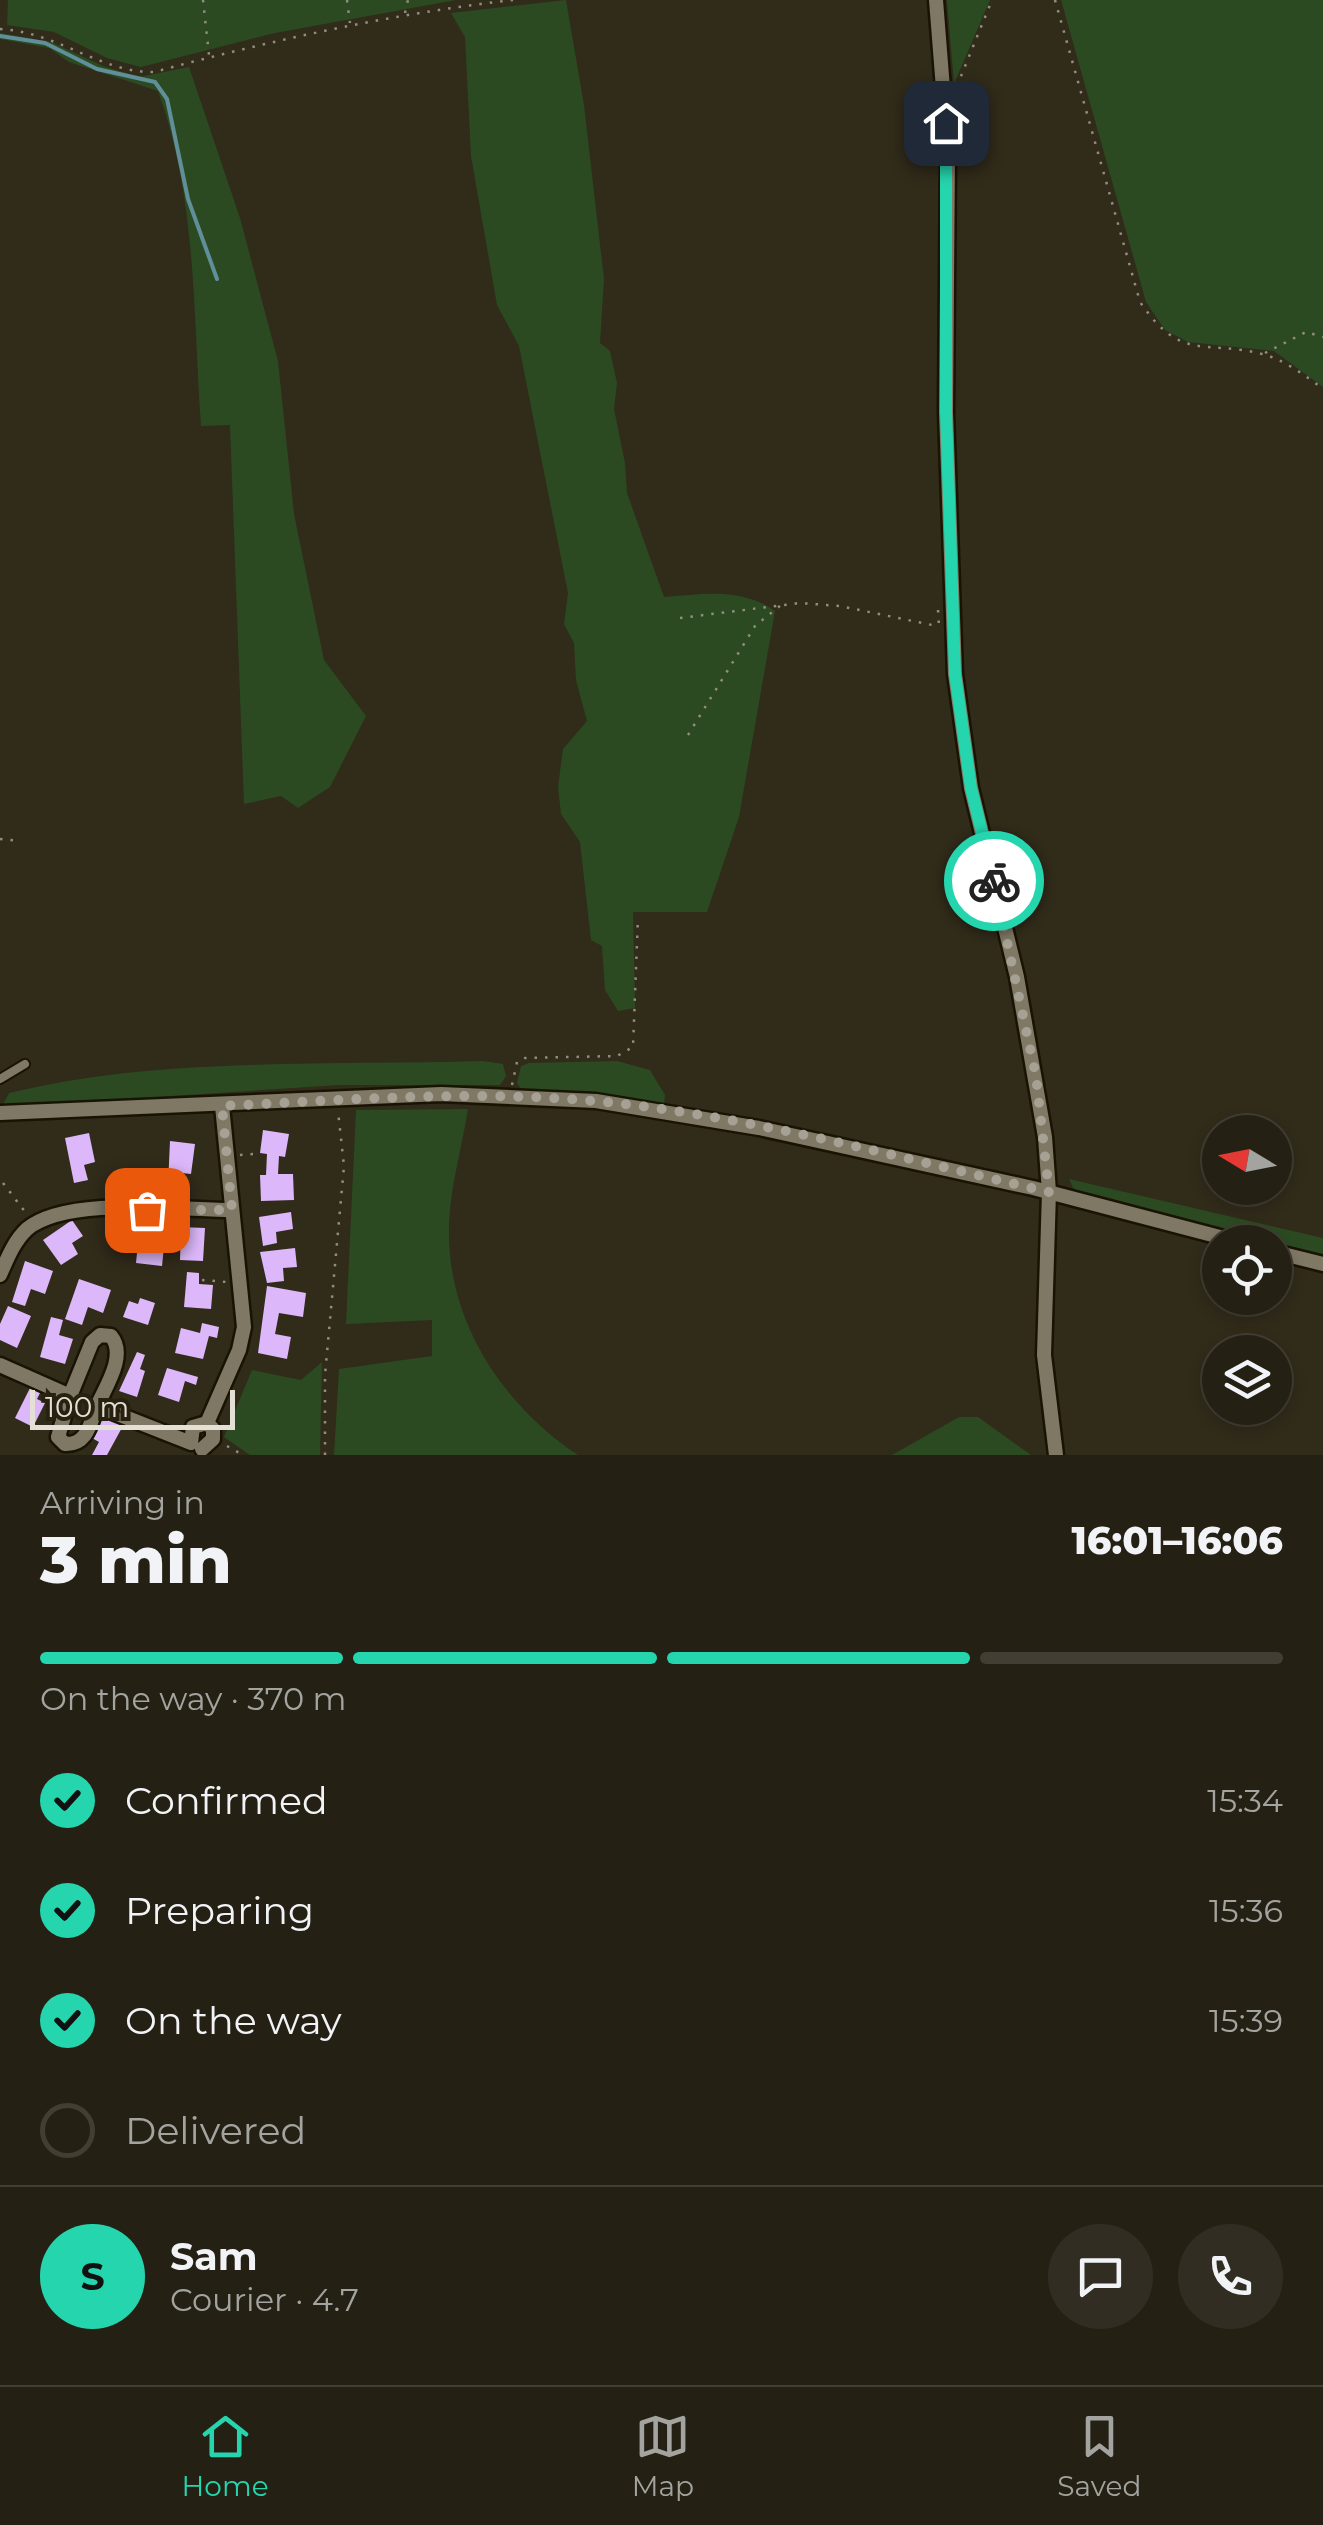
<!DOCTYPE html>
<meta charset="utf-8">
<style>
:root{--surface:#252014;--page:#312d22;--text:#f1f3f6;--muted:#a3a3a0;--line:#423e34;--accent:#25d5ae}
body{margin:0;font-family:Montserrat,sans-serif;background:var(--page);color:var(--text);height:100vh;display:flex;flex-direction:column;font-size:38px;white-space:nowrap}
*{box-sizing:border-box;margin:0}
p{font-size:32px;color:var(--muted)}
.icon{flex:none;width:55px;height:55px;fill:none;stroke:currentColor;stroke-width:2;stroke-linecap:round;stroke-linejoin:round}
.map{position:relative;height:1455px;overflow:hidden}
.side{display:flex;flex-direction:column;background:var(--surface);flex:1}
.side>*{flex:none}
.needle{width:65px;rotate:280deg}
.controls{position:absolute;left:1202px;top:1115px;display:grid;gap:20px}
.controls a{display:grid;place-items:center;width:90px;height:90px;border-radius:50%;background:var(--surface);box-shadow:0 5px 15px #0003,0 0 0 2px var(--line);font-size:50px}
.scale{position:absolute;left:30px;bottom:25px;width:205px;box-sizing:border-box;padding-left:10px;border:5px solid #e4e0d6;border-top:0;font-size:28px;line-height:35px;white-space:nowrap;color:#e4e0d6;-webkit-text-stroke:8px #272110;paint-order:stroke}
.pin{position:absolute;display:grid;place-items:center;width:85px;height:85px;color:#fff;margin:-42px;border-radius:20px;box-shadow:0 5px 15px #0006}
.courier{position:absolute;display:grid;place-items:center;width:100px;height:100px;margin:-50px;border:8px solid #25d5ae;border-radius:50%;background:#fff;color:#222;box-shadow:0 2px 12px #0007}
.headline em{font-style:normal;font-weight:800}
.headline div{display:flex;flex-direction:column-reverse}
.headline{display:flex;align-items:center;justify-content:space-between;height:170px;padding:0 40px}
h1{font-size:65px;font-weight:800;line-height:75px}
.bar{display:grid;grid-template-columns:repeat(4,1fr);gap:15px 10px;align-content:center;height:120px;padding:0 40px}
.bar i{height:12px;border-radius:8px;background:var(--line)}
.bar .on{background:var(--accent)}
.bar p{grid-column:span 4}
.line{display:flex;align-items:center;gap:25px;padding:0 40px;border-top:2px solid var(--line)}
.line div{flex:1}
.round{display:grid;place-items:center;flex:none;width:105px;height:105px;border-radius:52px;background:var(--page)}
ol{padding:0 40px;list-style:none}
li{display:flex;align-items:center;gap:30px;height:110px}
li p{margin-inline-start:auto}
li .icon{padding:10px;border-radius:50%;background:var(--accent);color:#111;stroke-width:4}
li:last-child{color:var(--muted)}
li i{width:55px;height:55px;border:5px solid var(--line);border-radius:50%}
.menu{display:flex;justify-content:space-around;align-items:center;height:140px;border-top:2px solid var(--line);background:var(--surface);font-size:28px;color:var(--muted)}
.menu a{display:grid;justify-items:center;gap:5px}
.menu .on{color:var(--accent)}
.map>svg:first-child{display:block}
</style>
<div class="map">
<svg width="1323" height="1455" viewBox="0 0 1323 1455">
<rect width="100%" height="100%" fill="#312b1a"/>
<!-- green -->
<path fill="#2b4a22" d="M8,0H456L275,33L141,67L107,58L54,32L7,25Z
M566,0L584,105L604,279L600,343L610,351L617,383L614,409L625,463L627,493L664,597C703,594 741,587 775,611L739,817L707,912H633L635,1008L618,1011L605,990L602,946L591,940L580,842L561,814L558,787L563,749L587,721L576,680L574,643L564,624L568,593L519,346L497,305L471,156L465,37L451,13Z
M947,0H990L954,84Z
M1061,0H1323V387L1274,351L1188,342L1165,330L1146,302Z
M0,33L51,42L103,66L139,77L189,67L240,218L278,361L294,514L324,660L366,716L330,787L298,808L281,796L244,804L230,425L201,426C193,315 197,197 158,91L69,62L49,48L0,39Z
M483,1061L503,1064L506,1076L500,1085H339L2,1107L9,1093C160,1056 328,1066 483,1061Z
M617,1061L650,1070L665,1095L664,1106L522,1090L517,1083L521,1066L529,1063Z
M468,1109C462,1148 449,1191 449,1231C448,1323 504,1406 578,1455H334L339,1369L432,1356V1320L346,1324L356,1110Z
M1069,1179L1323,1238V1254L1076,1194Z
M322,1362L320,1455H250L224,1437L252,1370L301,1380Z
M959,1417H978L1031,1455H892Z"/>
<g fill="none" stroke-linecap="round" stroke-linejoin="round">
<!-- stream -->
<path stroke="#608f99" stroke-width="4" d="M0,36L45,43L97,69L155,82L167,99L188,199L217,279"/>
</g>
<!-- building -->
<path fill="#dcb8fa" d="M263,1130L289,1134L285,1157L279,1156L278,1174H293L294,1200L261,1201L260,1175H266L267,1154L260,1153Z
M89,1133L95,1162L84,1165L88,1180L74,1183L65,1138Z
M170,1141L195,1144L191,1174L182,1173L180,1187L168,1185Z
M291,1212L293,1229L276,1232L277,1243L263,1246L259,1217Z
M72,1220L83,1236L72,1243L78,1254L61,1265L43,1240Z
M134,1222L150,1223L149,1235L165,1237L162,1266L136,1263L138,1243L132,1242Z
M181,1227L205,1228L203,1261L180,1260Z
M295,1248L297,1267L283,1268L284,1281L267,1283L260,1252Z
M25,1261L53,1271L45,1294L31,1289L25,1306L12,1302Z
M187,1272L199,1273V1284L213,1285L211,1309L184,1307Z
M79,1279L111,1290L103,1313L88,1307L82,1325L65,1319Z
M267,1286L306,1293L303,1317L279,1313L275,1334L291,1337L287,1359L258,1353Z
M140,1298L155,1303L148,1325L123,1317L129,1301L138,1304Z
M8,1306L31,1316L17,1348L0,1340V1324Z
M51,1317L63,1320L59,1335L73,1339L65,1364L40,1357Z
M202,1323L219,1327L217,1338L209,1336L203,1359L175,1353L181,1328L200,1333Z
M137,1352L145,1355L140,1369L145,1371L137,1397L119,1391Z
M167,1368L198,1377L196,1385L185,1381L179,1402L158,1395Z
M32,1384L42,1389L37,1399L45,1403L33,1427L15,1418Z
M105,1414L124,1424L107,1455H92L99,1442L92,1438Z"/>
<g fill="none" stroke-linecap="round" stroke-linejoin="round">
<defs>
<path id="lane" d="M0,1079L25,1064"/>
<path id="street" d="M936,0L948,152L946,412L955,674L971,788L1017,977L1045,1137L1049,1192L1044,1355L1056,1455
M0,1113L441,1094L596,1101L759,1128L1033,1188L1239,1242
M1275,1252L1323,1264
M0,1275C7,1259 14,1241 27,1229C67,1196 180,1210 232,1210
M0,1365L70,1396L58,1437L65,1444C87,1445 90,1424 97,1406
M70,1396L92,1342L100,1335L111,1336C127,1355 106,1386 97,1406L191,1443L193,1427L207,1423
M202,1449L213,1439V1429L207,1423L239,1350L244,1327L222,1106"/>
</defs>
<!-- lane casing -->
<use href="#lane" stroke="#191304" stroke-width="12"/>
<!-- street casing -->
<use href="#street" stroke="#191304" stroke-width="19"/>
<!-- path -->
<path stroke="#928d80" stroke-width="2.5" stroke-dasharray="2.5 8" stroke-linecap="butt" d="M203,0L209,55
M347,0L350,23
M1055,0L1140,302C1182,363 1202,339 1262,354C1283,359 1306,376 1323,389
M405,13L408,0
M0,29C58,32 101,73 154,72C273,40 391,14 513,0
M957,86L992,0
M1265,353L1306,332L1323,337
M938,610L939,627
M680,618L800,603L840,606L937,626
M688,735L755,626L781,605
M0,839L19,841
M512,1085L517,1062L525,1058L617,1056L633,1047L638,917
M240,1155L254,1154
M3,1183L26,1213
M186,1194V1180
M202,1280L227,1282
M227,1446L243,1455
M325,1455V1375L344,1166L338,1111"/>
<!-- lane -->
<use href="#lane" stroke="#7f7865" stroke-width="8"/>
<!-- street -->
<use href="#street" stroke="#7f7865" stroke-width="14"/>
</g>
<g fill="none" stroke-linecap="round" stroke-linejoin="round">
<!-- done -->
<path stroke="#a5a194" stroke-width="10" stroke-dasharray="0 18" d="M147,1210H232L222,1106C346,1100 470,1090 594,1101C747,1115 900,1158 1049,1192L1036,1076L994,881"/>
<!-- route -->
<path stroke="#25d5ae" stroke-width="12" d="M946,123V412L955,674L971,788L994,881"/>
</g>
</svg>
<div class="controls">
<a><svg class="needle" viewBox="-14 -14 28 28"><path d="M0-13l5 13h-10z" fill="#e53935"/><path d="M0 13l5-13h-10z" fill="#a3a3a0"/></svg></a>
<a><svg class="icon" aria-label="locate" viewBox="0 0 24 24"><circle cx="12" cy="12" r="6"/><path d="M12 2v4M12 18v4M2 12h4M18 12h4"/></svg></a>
<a><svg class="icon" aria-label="layers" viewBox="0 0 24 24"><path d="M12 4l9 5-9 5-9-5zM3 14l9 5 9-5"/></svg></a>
</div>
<div class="scale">100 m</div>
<div class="pin" style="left:147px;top:1210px;background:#ea580c"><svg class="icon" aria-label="bag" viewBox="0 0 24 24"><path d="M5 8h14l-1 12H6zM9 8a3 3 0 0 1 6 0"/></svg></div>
<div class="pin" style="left:946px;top:123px;background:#1f2937"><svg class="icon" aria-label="home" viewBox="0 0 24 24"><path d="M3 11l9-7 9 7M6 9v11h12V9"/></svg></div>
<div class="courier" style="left:994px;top:881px"><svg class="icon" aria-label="bike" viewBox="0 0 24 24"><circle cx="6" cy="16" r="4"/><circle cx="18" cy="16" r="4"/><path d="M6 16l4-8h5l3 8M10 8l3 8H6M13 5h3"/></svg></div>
</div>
<section class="side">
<div class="headline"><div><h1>3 min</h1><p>Arriving in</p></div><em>16:01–16:06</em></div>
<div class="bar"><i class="on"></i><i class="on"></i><i class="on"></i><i></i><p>On the way · 370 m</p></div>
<ol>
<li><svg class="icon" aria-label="check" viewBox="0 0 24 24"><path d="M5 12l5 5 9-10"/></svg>Confirmed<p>15:34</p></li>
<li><svg class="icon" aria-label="check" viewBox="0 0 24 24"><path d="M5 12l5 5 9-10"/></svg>Preparing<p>15:36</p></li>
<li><svg class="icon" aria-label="check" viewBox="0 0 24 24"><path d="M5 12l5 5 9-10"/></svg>On the way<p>15:39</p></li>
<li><i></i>Delivered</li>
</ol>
<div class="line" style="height:180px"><b class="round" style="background:var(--accent);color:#111">S</b><div><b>Sam</b><p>Courier · 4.7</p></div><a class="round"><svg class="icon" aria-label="chat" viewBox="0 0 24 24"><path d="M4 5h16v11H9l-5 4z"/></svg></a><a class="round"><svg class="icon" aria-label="phone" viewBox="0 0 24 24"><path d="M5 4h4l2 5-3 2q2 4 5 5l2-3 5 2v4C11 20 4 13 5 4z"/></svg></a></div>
</section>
<nav class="menu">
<a class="on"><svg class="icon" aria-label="home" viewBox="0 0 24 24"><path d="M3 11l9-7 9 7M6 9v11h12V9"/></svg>Home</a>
<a><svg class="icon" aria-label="map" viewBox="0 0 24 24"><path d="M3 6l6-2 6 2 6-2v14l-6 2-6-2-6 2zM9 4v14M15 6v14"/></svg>Map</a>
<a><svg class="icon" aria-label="saved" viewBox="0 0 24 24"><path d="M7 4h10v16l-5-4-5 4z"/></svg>Saved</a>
</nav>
